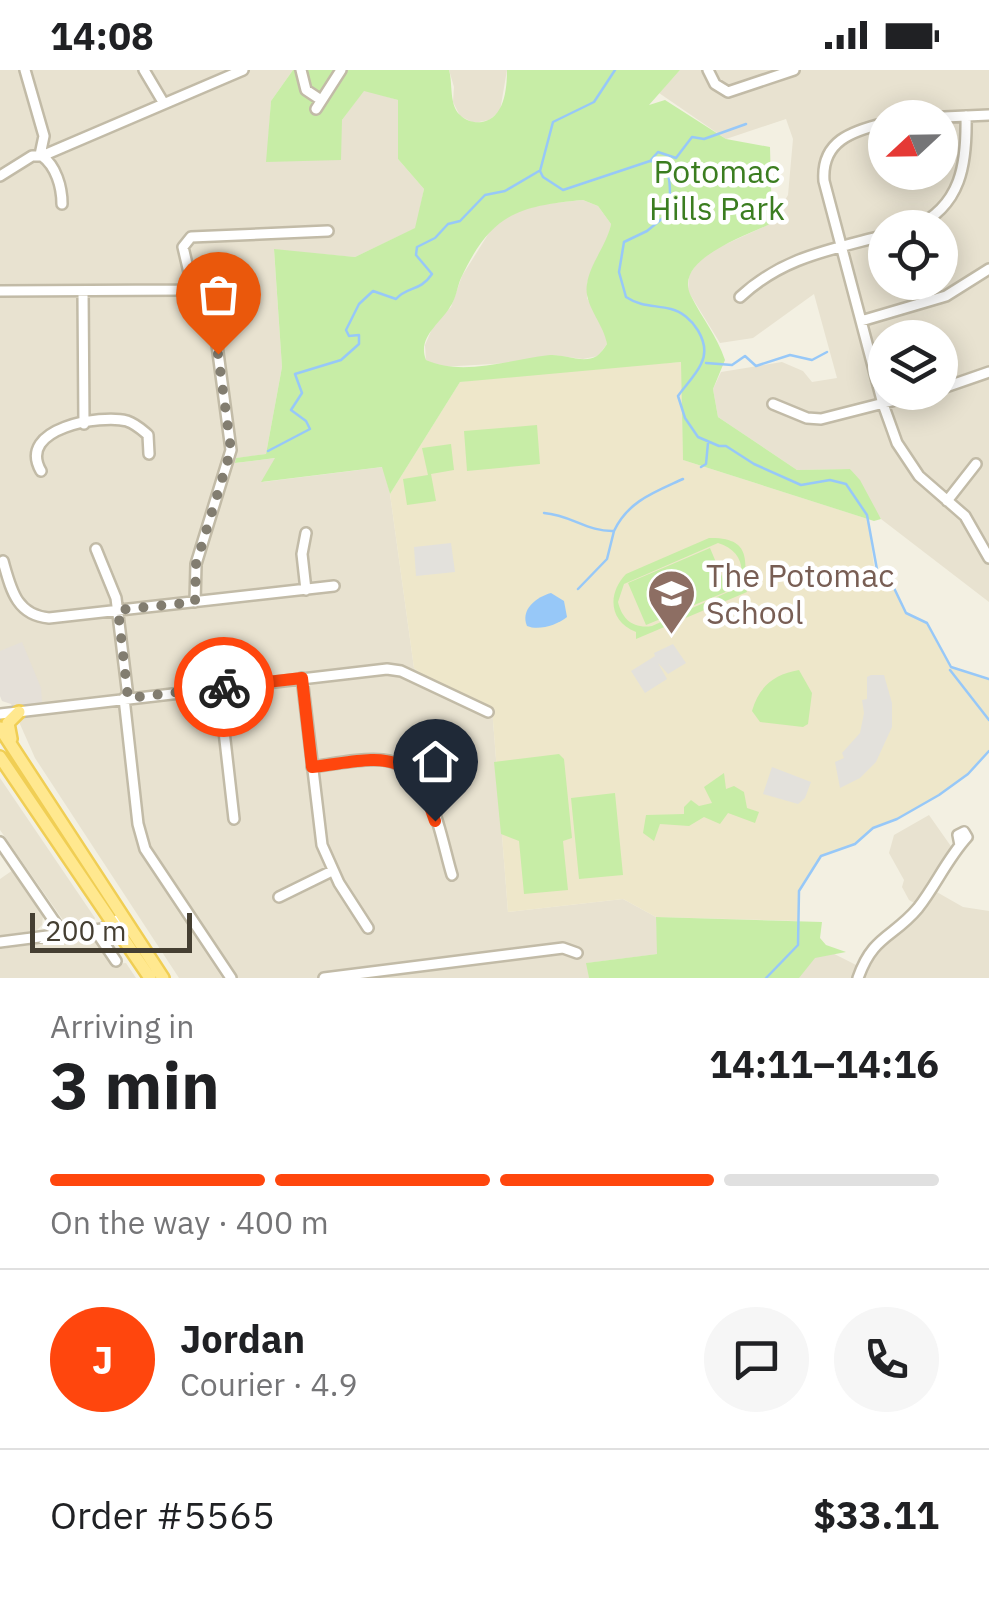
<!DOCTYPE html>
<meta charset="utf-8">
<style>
:root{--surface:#fff;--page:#f6f6f6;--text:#202124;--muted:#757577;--line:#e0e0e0;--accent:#ff460d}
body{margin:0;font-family:"IBM Plex Sans",sans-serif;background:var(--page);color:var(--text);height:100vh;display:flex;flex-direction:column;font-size:38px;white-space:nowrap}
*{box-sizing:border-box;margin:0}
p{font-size:32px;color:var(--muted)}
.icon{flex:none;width:55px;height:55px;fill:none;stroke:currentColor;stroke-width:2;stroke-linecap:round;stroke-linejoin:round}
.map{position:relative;height:908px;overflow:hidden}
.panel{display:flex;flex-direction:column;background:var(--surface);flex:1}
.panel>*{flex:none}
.needle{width:65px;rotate:248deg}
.fabs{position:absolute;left:868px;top:30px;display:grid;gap:20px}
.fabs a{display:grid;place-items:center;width:90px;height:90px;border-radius:50%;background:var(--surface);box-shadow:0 5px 25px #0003;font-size:50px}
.scale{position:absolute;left:30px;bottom:25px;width:162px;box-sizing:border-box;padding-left:10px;border:5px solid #453f32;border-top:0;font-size:28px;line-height:35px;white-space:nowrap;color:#453f32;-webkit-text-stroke:8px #fff;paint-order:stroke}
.pin{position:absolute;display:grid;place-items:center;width:85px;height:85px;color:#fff;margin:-102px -42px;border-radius:50% 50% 50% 0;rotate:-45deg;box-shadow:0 0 10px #0007}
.pin .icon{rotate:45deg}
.courier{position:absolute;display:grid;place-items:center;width:100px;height:100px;margin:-50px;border:8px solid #ff460d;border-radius:50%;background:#fff;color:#222;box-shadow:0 2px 12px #0007}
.head em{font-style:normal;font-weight:800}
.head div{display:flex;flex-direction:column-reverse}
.head{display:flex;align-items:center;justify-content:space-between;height:170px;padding:0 50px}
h1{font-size:65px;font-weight:800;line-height:75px}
.bar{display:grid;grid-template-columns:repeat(4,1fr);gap:15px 10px;align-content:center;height:120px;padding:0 50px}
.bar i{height:12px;border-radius:8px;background:var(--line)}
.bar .on{background:var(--accent)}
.bar p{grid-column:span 4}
.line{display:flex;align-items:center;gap:25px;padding:0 50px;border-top:2px solid var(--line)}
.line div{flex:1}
.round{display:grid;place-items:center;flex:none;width:105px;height:105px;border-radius:52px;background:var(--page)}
.status{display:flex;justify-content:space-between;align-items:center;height:70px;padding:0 50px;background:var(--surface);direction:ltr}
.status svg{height:28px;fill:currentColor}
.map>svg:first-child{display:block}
</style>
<div class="status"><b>14:08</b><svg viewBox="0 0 49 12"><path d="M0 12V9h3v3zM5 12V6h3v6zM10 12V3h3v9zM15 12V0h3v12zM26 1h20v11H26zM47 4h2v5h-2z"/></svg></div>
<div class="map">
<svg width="989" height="908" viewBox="0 0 989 908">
<rect width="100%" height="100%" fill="#f3f0e2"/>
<!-- residential -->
<path fill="#e8e2d0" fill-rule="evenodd" d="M0,0H293L271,31L267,92L342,50L364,20L398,30V89L424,119L416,158L355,187L274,180L282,297L266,384L237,388L236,393L276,388L263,412L383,397L390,424L414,598L425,607L492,638L508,842L623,829L656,847L658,884L587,893L589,908H179L35,688L0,609Z
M449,0H507L500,41L489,50L474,53L460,46L453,32L454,17Z
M680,0H989V532L881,449L850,399L797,400L718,347L713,319L721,302L782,292L803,301L812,312L837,308L814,224L753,268L720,273L688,221L689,205L704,184L772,153L788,125L793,69L786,49L726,69L659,23ZM885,48H940V102H885ZM885,158H940V212H885ZM885,268H940V322H885Z
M583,130L598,136L611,154L608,168L587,213V228L605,260L607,274L598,286L583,289L553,285L512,293L440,297L426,290L425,275L434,254L451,237L462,206L492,158L513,142L536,135Z
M0,708L95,848L92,854L78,857L65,853L0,760Z
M929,745L955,782L946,798L950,801L935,821L963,837L989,841V908H739L773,853L866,900L872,883L921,842L916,834L909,830L902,817L904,810L889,783L894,765Z
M13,800L43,846L42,855L37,860L0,866V809Z
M90,867L97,871L113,894L126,893L136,908H0V879Z"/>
<!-- industrial -->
<path fill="#e5e0d8" d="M22,572L41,618L42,633L17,636L2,631L0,626V581Z"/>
<!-- education -->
<path fill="#eee7ca" d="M682,292L683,390L868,449L874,497L878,505L894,518L906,543L927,553L951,597L989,609V681L968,704L939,725L897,749L873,758L855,774L821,786L799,821L798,851L656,847L623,829L508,842L492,638L425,607L414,598L390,424L460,312L517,303Z"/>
<!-- green -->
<path fill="#c7eda6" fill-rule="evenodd" d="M293,0H449C453,14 449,35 460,45C466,51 474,53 482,52C504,48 507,20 507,0H680L649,35L665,30L726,69L770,77L772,153C747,166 672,189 691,226C702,248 717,266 725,290L713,319L718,347L797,400L850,399L860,410L881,449L874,451L683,390L681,292L460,312L390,424L382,397L261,412L275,388L235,393L236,388L266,384L282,297L274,179L355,187L415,158L424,119L398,89V30L364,21L342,50L341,90L266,92L271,31ZM583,130L598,136L611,154C607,175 590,193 587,214C583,234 604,254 607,274C606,276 599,285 597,286C583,294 565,284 550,285C512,289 463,307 426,290C417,267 440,254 450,237C456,229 457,217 461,208C491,144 518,136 583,130Z
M537,355L540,394L467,401L464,361Z
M451,374L454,400L431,404L436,431L407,435L403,409L428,405L422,378Z
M709,468C757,467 742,497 747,522L636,569V562C609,551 607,524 626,504ZM718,473C740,480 747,497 737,518L652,556C633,559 622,549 618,532L624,514Z
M710,478L728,521L646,555L628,513Z
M799,600L812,623L808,654L803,657L760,652L752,641C759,616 775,604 799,600Z
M559,684L564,689L572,768L563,771L568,820L524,824L519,771L501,764L494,692Z
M724,703L726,719L734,716L744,722L747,738L759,742L755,753L728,743L720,754L704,747L689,756L660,754L654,771L643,763L646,745L684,744V737L691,730L699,736L712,733L704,717Z
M615,723L623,805L579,809L571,728Z
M656,847L822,852L820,868L826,875L846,882L815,888L799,908H589L586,893L657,884Z"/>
<!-- parking -->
<path fill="#e3e1dc" d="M451,473L455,502L416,506L414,477Z
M673,574L686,593L668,604L658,593L667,609L645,623L631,601L655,586L654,583Z
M871,605H884L892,633V657L876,692L860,708L840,718L835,692L844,688L842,683L860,663L864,643L862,630L867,629V607Z
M772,697L811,712L805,728L798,734L763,724Z"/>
<!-- water -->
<path fill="#97c8f8" d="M551,523L564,531L567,547C557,555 539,561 527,556C520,540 536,527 551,523Z"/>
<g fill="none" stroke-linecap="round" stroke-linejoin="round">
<!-- stream -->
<path stroke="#97c8f8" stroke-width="2.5" d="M615,0L594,32L553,52L540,101L543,107L563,120L650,91C675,94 670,123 669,143L647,161L624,172L619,202L626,227C641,237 655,235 671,239C692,244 712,273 701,294C696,305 685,316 678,326L685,348L698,367L719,376H726L754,394L801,415L830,410L846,414L867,445L878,505L894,518L906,543L927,553L951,597L989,609
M650,91L658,82L676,88L692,67L704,69L746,54
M706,293L732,295L745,286L756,296L790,285L812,290L827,282
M268,381L310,359L306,351L291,340L302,323L295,304L341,290L359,274V265L349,266L346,260L359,234L373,221L396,229C407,216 420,222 432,204L416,185L417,177L435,168L448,154L460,151L485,125L505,121L539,101
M701,397L706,394L708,373
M544,443C571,445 588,462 614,461C628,431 655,422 683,409
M578,519L607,489L614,461
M950,600L989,650
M766,908L798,875L799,821L821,786L855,774L873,758L897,749L939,725L968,704L989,681"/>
<defs>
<path id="minor" d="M25,0L44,66L40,85
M144,0L163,32
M301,0L306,20L321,30
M708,0L715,14L728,22L794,0
M316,39L341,0
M922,48L989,45
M885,53C852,61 821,71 824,111L883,334L897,373L919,406L965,446L989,488
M42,86C56,96 62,117 62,134
M0,106L32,86H42L243,0
M913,158C962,136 967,93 966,46
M189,217L205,233L215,260L231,380L196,494L195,532
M189,217L191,211L183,177L191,167L328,161
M0,221L181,220L189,217
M83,221L84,354
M740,227C783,187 830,180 885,165
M861,251L946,226L989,199
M940,319L989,302
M773,334L807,348L821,349L927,322
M41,401C16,358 101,344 127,351C136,354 141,359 148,365L149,384
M947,431L976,394
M96,479L116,528L128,627
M3,491C11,519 16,545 49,548L334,516
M306,520L302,484L306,463
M302,608L322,775L339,813L368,858
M219,617L234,749
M124,628L138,754L145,779L231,908
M0,644L387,599L401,601L488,642
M312,697C334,694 360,688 383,690C432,695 440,766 452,805
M0,772L63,864
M279,827L332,801
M95,860L116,891
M0,872L102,859L122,847
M324,908L563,878L577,883
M858,908C873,865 893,868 918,838C936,815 947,789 967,767L964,762L958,765L960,775"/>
<path id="major" d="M0,658L163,908
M11,669L8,653L19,642
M0,687L150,908"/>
</defs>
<!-- minor casing -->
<use href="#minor" stroke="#c2bba7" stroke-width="14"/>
<!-- major casing -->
<use href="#major" stroke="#f0ce54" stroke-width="16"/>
<!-- minor -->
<use href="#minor" stroke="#fff" stroke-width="9"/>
<!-- major -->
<use href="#major" stroke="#ffe88f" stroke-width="11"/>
</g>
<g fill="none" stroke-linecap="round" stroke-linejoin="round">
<!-- done -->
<path stroke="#827d70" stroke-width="10" stroke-dasharray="0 18" d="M218,284L231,380L196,494L195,532L118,540L128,628L224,617"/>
<!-- route -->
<path stroke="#ff460d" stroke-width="12" d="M224,617L302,608L312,697C381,689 410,673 435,751"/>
</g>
<!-- icons -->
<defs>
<symbol id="school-pin" viewBox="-11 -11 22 30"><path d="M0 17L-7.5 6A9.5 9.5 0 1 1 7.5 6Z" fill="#8d6e63" stroke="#fff"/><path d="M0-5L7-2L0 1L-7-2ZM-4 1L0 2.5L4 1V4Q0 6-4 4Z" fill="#fff"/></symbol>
</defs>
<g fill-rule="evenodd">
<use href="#school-pin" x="644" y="496" width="55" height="75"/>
</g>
<g text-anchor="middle" stroke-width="9" stroke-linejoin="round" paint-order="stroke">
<!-- park labels -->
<g font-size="32" fill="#3b7d20" stroke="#fff">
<text x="717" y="113">Potomac<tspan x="717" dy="37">Hills Park</tspan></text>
</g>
<!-- education labels -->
<g font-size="32" fill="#785e54" stroke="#fff" text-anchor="start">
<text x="706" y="517">The Potomac<tspan x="706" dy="37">School</tspan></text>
</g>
</g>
</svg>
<div class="fabs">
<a><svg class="needle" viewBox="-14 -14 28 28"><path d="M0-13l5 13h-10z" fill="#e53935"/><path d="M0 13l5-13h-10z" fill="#757577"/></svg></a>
<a><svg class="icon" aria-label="locate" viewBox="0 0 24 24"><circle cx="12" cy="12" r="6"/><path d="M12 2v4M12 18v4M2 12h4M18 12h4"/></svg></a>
<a><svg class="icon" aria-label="layers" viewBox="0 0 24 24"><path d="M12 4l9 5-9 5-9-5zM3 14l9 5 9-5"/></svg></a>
</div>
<div class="scale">200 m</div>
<div class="pin" style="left:218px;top:284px;background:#ea580c"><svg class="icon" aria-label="bag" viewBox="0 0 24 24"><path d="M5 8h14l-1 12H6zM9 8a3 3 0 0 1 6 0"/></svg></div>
<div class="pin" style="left:435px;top:751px;background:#1f2937"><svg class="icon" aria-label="home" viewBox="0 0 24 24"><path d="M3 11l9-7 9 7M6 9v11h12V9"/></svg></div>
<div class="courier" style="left:224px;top:617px"><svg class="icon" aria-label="bike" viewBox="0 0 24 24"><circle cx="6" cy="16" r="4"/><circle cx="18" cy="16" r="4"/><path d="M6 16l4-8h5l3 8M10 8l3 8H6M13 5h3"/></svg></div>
</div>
<section class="panel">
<div class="head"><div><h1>3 min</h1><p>Arriving in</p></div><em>14:11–14:16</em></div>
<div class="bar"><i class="on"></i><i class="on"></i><i class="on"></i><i></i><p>On the way · 400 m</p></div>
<div class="line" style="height:180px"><b class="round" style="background:var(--accent);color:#fff">J</b><div><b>Jordan</b><p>Courier · 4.9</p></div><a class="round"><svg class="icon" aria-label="chat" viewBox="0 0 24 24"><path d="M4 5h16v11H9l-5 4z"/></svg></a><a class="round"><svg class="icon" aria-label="phone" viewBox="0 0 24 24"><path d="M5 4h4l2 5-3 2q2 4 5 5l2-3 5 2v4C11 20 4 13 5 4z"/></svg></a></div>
<div class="line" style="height:130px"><div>Order #5565</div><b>$33.11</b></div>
</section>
